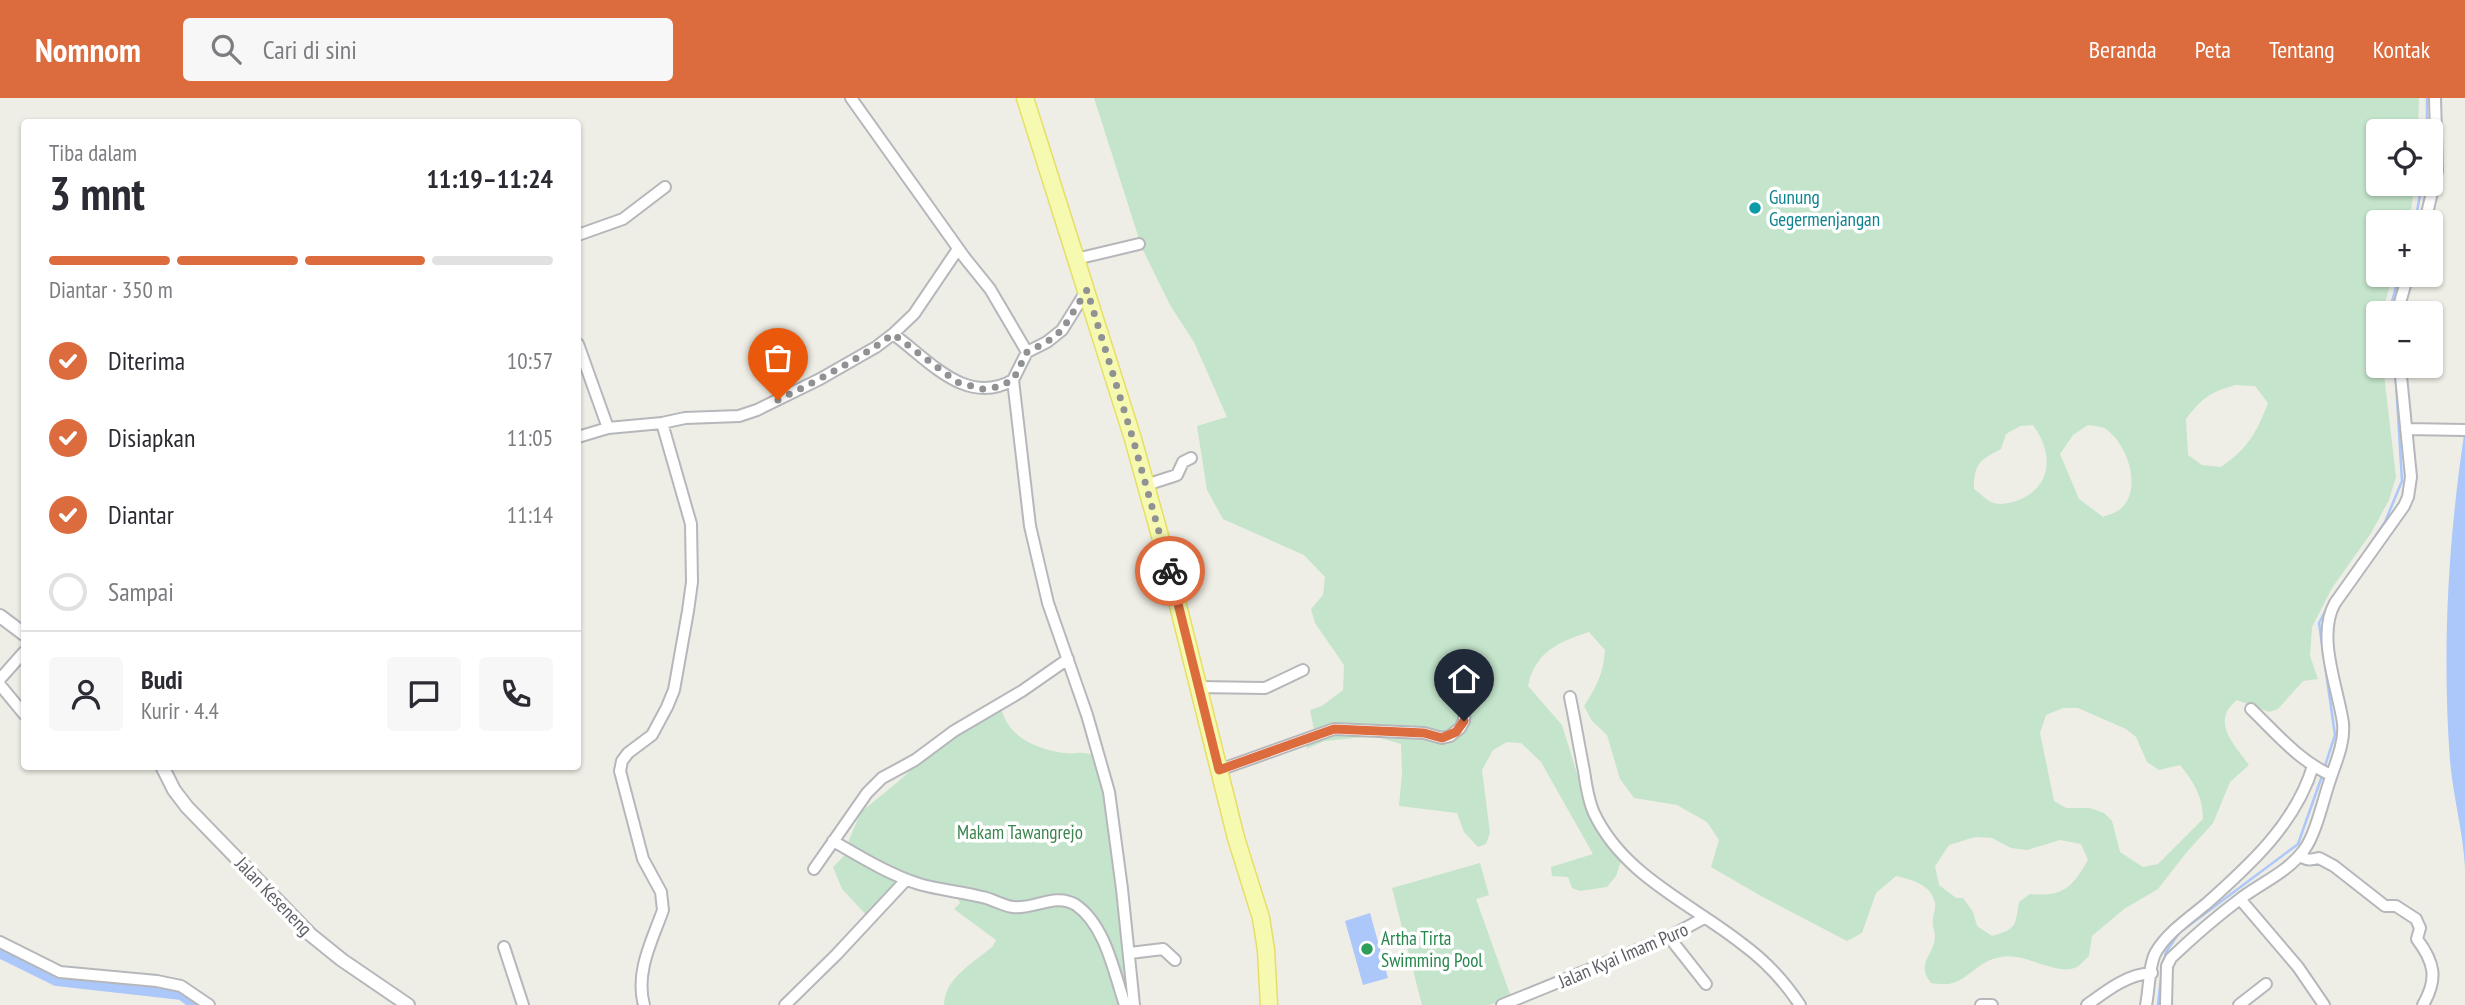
<!DOCTYPE html>
<html lang="id">
<meta charset="utf-8">
<style>
:root{--surface:#fff;--page:#f7f7f7;--text:#2b2b33;--muted:#7c7c81;--line:#e1e1e2;--accent:#dc6b3e}
body{margin:0;font-family:"PT Sans Narrow",sans-serif;background:var(--page);color:var(--text);height:100vh;display:flex;flex-direction:column;font-size:26px;white-space:nowrap}
*{box-sizing:border-box;margin:0}
p{font-size:23px;color:var(--muted)}
.icon{flex:none;width:38px;height:38px;fill:none;stroke:currentColor;stroke-width:2;stroke-linecap:round;stroke-linejoin:round}
.map{position:relative;flex:1;overflow:hidden}
.side{position:absolute;left:21px;top:21px;width:560px;height:651px;display:flex;flex-direction:column;background:var(--surface);border-radius:7px;box-shadow:0 2px 5px #0004}
.side>*{flex:none}
.buttons{position:absolute;left:2366px;top:21px;display:grid;gap:14px}
.buttons a{display:grid;place-items:center;width:77px;height:77px;border-radius:7px;background:var(--surface);box-shadow:0 2px 5px #0004;font-size:35px}
.pin{position:absolute;display:grid;place-items:center;width:60px;height:60px;color:#fff;margin:-72px -30px;border-radius:50% 50% 50% 0;rotate:-45deg;box-shadow:0 0 7px #0007}
.pin .icon{rotate:45deg}
.courier{position:absolute;display:grid;place-items:center;width:70px;height:70px;margin:-35px;border:5px solid #dc6b3e;border-radius:50%;background:#fff;color:#222;box-shadow:0 2px 9px #0007}
.summary em{font-style:normal;font-weight:600}
.summary div{display:flex;flex-direction:column-reverse}
.summary{display:flex;align-items:center;justify-content:space-between;height:119px;padding:0 28px}
h1{font-size:46px;font-weight:600;line-height:52px}
.bar{display:grid;grid-template-columns:repeat(4,1fr);gap:10px 7px;align-content:center;height:84px;padding:0 28px}
.bar i{height:9px;border-radius:5px;background:var(--line)}
.bar .selected{background:var(--accent)}
.bar p{grid-column:span 4}
.line{display:flex;align-items:center;gap:18px;padding:0 28px;border-top:2px solid var(--line)}
.line div{flex:1}
.round{display:grid;place-items:center;flex:none;width:74px;height:74px;border-radius:7px;background:var(--page)}
ol{padding:0 28px;list-style:none}
li{display:flex;align-items:center;gap:21px;height:77px}
li p{margin-inline-start:auto}
li .icon{padding:7px;border-radius:50%;background:var(--accent);color:#fff;stroke-width:4}
li:last-child{color:var(--muted)}
li i{width:38px;height:38px;border:4px solid var(--line);border-radius:50%}
header{display:flex;align-items:center;gap:42px;box-sizing:border-box;height:98px;padding:0 35px;background:var(--accent);color:#fff}
header strong{font-size:33px}
nav{display:flex;gap:38px;margin-inline-start:auto;font-size:24px}
.search{width:490px;height:63px;background:var(--page);display:flex;align-items:center;gap:18px;box-sizing:border-box;padding:0 24px;border-radius:7px;color:var(--muted);font-size:26px}
.map>svg:first-child{display:block}
</style>
<header>
<strong>Nomnom</strong>
<div class="search"><svg class="icon" aria-label="search" viewBox="0 0 24 24"><circle cx="10" cy="10" r="6"/><path d="M15 15l6 6"/></svg>Cari di sini</div>
<nav><a>Beranda</a><a>Peta</a><a>Tentang</a><a>Kontak</a></nav>
</header>
<div class="map">
<svg width="2465" height="907" viewBox="0 0 2465 907">
<rect width="100%" height="100%" fill="#eeeee6"/>
<!-- green -->
<path fill="#c4e4cb" fill-rule="evenodd" d="M1094,0H2419L2418,33H2378V86H2415L2409,124H2378V177H2393L2382,215H2378V268H2383L2396,379L2389,402L2371,435L2332,490L2312,529L2310,558L2318,581L2303,583L2278,611L2269,614L2237,602C2210,623 2234,646 2249,667L2230,684L2213,725L2186,755L2158,791L2124,811L2092,838L2089,858C2086,861 2081,866 2077,869C2058,879 2025,854 2001,859C1978,863 1971,879 1953,885C1946,887 1939,886 1931,885C1915,865 1934,858 1935,839C1935,833 1932,827 1933,822C1933,816 1936,811 1935,805C1931,786 1912,782 1896,778L1876,795L1862,835L1847,843L1761,798L1711,769L1719,742L1707,724L1677,707L1634,700L1620,681L1607,637L1592,623L1584,608C1596,590 1604,574 1605,552L1589,534C1558,544 1535,554 1528,588L1562,627L1588,711L1600,738L1621,763L1616,778L1607,789L1580,793L1572,790L1568,779L1552,778L1551,769L1593,756L1541,664L1521,645L1507,644L1493,652L1482,672L1490,735L1486,746L1478,749L1464,734L1457,715L1399,708L1402,675L1401,646L1374,638L1325,643L1306,651L1314,631L1310,612L1322,608L1343,592L1344,567L1315,525L1311,511L1323,497L1325,479L1304,457L1223,421L1207,392L1197,328L1227,319L1194,244L1170,207L1142,150ZM2236,287L2255,288L2268,305C2256,336 2248,350 2221,369L2202,367L2188,357L2186,321C2202,300 2210,294 2236,287ZM2033,327C2055,357 2052,392 2013,404C2006,406 1997,407 1991,404C1985,401 1980,395 1974,391C1974,365 1980,362 2001,351L2006,336L2020,328ZM2088,327C2092,328 2100,328 2104,330C2128,344 2144,394 2119,412C2115,415 2108,417 2103,419L2079,401L2060,356L2073,337ZM2063,610H2078L2126,631L2136,639L2147,664L2159,672L2180,667C2194,684 2203,699 2203,721L2158,766L2143,769L2120,754L2112,723L2104,715L2090,710H2066L2054,703L2040,635L2046,617ZM1975,739L1992,740L2011,750L2027,752L2060,742L2081,746L2088,762C2072,790 2063,799 2030,796L2019,804C2015,828 2017,831 1992,838L1977,828L1973,814L1963,800H1956L1939,787L1935,768L1949,747Z
M1001,609C1007,639 1036,651 1064,655C1078,657 1081,651 1096,659L1106,697L1130,907H944C945,879 974,865 993,848L996,842L954,811L960,805L955,796L904,787L869,820L842,791L833,769L845,757L849,742L861,714L900,682L950,634Z
M1480,765L1489,797L1476,801L1511,899L1489,907H1422L1392,790Z"/>
<!-- water -->
<path fill="#acc7f9" d="M2464,337H2465V769C2463,733 2453,698 2450,663C2442,554 2448,444 2464,337Z
M1370,815L1388,880L1363,887L1345,823Z"/>
<g fill="none" stroke-linecap="round" stroke-linejoin="round">
<!-- stream -->
<path stroke="#acc7f9" stroke-width="2.5" d="M2427,33V0
M2415,124L2422,86
M2389,215L2399,177
M2365,454L2385,424L2402,383L2395,268
M2324,671L2335,637L2319,525L2331,502
M2164,863L2166,854L2179,835L2298,746L2322,678
M2158,907L2162,872"/>
<!-- river -->
<path stroke="#acc7f9" stroke-width="16" d="M0,852L57,880L182,894L197,905"/>
<defs>
<path id="minor" d="M851,0L965,160L990,191L1027,254L1013,282L1030,428L1048,505L1087,617L1109,694L1122,791L1134,907
M2425,124L2437,73L2435,0
M578,137L623,121L665,89
M1076,161L1139,146
M2397,215L2408,177
M893,236C929,262 966,309 1013,282
M578,246L608,330
M1027,254L1047,244L1062,232L1087,192
M2406,331L2465,332
M578,339L608,330L662,325L685,320L739,318L757,312L820,281L876,249L893,236L914,216L958,151
M1146,387L1177,377L1183,364L1191,360
M0,581L24,554
M0,587L24,616
M1197,589L1265,590L1303,572
M1570,599C1575,623 1579,648 1584,673C1586,687 1588,702 1594,715C1623,777 1690,805 1741,845C1763,861 1785,884 1800,907
M2251,611C2276,635 2299,663 2331,677
M1219,672L1334,631L1424,635L1442,640L1450,638L1460,630L1464,623L1465,597L1460,570
M833,743C861,759 888,776 919,786C940,792 962,794 982,799C993,801 1003,808 1013,809C1034,812 1055,794 1076,807C1106,828 1114,875 1125,907
M2300,757C2306,763 2311,762 2319,760L2334,768L2385,808H2396L2416,821L2420,830L2417,841C2435,865 2438,881 2423,907
M814,771L867,695L882,680L915,662L954,633L1022,593L1068,561
M2240,801L2298,869L2324,907
M1669,839L1706,886
M0,844L60,874L157,883L181,888L209,907
M504,849L523,907
M1130,855L1163,851L1175,862
M644,907C635,874 652,843 663,812L661,794L643,761L620,673L622,663L628,655L652,637L667,609L674,592L688,513L692,484L691,426L662,325
M785,907L836,857L906,782
M1502,907L1669,839L1704,820
M1981,907H1992
M2087,907C2106,893 2127,876 2152,875
M2146,907C2149,894 2149,865 2156,854C2167,835 2189,820 2206,806C2250,767 2296,725 2313,668
M2166,907L2167,868L2171,860C2193,839 2216,819 2240,801C2261,785 2288,774 2304,752C2316,736 2323,702 2330,682C2336,664 2345,644 2343,625C2338,590 2316,538 2335,505L2404,408L2408,399L2411,379L2400,268
M2239,907L2266,886"/>
<path id="tertiary" d="M0,518L24,536
M162,668L174,692L187,709L311,837L342,862L408,907"/>
<path id="primary" d="M1025,0L1133,341L1167,463L1236,740L1261,820L1266,852L1269,907"/>
</defs>
<!-- minor casing -->
<use href="#minor" stroke="#b6b7bb" stroke-width="14"/>
<!-- tertiary casing -->
<use href="#tertiary" stroke="#b6b7bb" stroke-width="16"/>
<!-- primary casing -->
<use href="#primary" stroke="#e7de66" stroke-width="19"/>
<!-- minor -->
<use href="#minor" stroke="#fff" stroke-width="10"/>
<!-- tertiary -->
<use href="#tertiary" stroke="#fff" stroke-width="12"/>
<!-- primary -->
<use href="#primary" stroke="#f6f9b0" stroke-width="16"/>
</g>
<g fill="none" stroke-linecap="round" stroke-linejoin="round">
<!-- done -->
<path stroke="#909192" stroke-width="7" stroke-dasharray="0 12.6" d="M778,302C818,282 858,262 893,236L957,284L983,291L997,289L1013,282L1027,254L1047,244L1062,232L1087,192L1133,341L1170,473"/>
<!-- route -->
<path stroke="#dc6b3e" stroke-width="9" d="M1170,473L1219,672L1334,631L1424,635L1442,640L1456,634L1464,623"/>
</g>
<!-- markers -->
<circle fill="#0f9aa8" stroke="#fff" stroke-width="2.5" cx="1755" cy="110" r="7"/>
<circle fill="#2e9e5b" stroke="#fff" stroke-width="2.5" cx="1367" cy="851" r="7"/>
<g text-anchor="middle" stroke-width="7" stroke-linejoin="round" paint-order="stroke">
<!-- culture labels -->
<g font-size="19" fill="#0d838f" stroke="#fff" text-anchor="start">
<text x="1769" y="106">Gunung<tspan x="1769" dy="22">Gegermenjangan</tspan></text>
</g>
<!-- park labels -->
<g font-size="19" fill="#3d854f" stroke="#fff">
<text x="1020" y="741">Makam Tawangrejo</text>
</g>
<!-- street labels -->
<g font-size="19" fill="#5d5f65" stroke="#fff">
<text transform="translate(274 798) rotate(46)" y="7">Jalan Keseneng</text>
<text transform="translate(1623 857) rotate(-23)" y="7">Jalan Kyai Imam Puro</text>
</g>
<!-- leisure labels -->
<g font-size="19" fill="#27864d" stroke="#fff" text-anchor="start">
<text x="1381" y="847">Artha Tirta<tspan x="1381" dy="22">Swimming Pool</tspan></text>
</g>
</g>
</svg>
<div class="buttons">
<a><svg class="icon" aria-label="locate" viewBox="0 0 24 24"><circle cx="12" cy="12" r="6"/><path d="M12 2v4M12 18v4M2 12h4M18 12h4"/></svg></a>
<a>+</a>
<a>−</a>
</div>
<div class="pin" style="left:778px;top:302px;background:#ea580c"><svg class="icon" aria-label="bag" viewBox="0 0 24 24"><path d="M5 8h14l-1 12H6zM9 8a3 3 0 0 1 6 0"/></svg></div>
<div class="pin" style="left:1464px;top:623px;background:#1f2937"><svg class="icon" aria-label="home" viewBox="0 0 24 24"><path d="M3 11l9-7 9 7M6 9v11h12V9"/></svg></div>
<div class="courier" style="left:1170px;top:473px"><svg class="icon" aria-label="bike" viewBox="0 0 24 24"><circle cx="6" cy="16" r="4"/><circle cx="18" cy="16" r="4"/><path d="M6 16l4-8h5l3 8M10 8l3 8H6M13 5h3"/></svg></div>
<section class="side">
<div class="summary"><div><h1>3 mnt</h1><p>Tiba dalam</p></div><em>11:19–11:24</em></div>
<div class="bar"><i class="selected"></i><i class="selected"></i><i class="selected"></i><i></i><p>Diantar · 350 m</p></div>
<ol>
<li><svg class="icon" aria-label="check" viewBox="0 0 24 24"><path d="M5 12l5 5 9-10"/></svg>Diterima<p>10:57</p></li>
<li><svg class="icon" aria-label="check" viewBox="0 0 24 24"><path d="M5 12l5 5 9-10"/></svg>Disiapkan<p>11:05</p></li>
<li><svg class="icon" aria-label="check" viewBox="0 0 24 24"><path d="M5 12l5 5 9-10"/></svg>Diantar<p>11:14</p></li>
<li><i></i>Sampai</li>
</ol>
<div class="line" style="height:126px"><a class="round"><svg class="icon" aria-label="person" viewBox="0 0 24 24"><circle cx="12" cy="8" r="4"/><path d="M4 21q1-7 8-7t8 7"/></svg></a><div><b>Budi</b><p>Kurir · 4.4</p></div><a class="round"><svg class="icon" aria-label="chat" viewBox="0 0 24 24"><path d="M4 5h16v11H9l-5 4z"/></svg></a><a class="round"><svg class="icon" aria-label="phone" viewBox="0 0 24 24"><path d="M5 4h4l2 5-3 2q2 4 5 5l2-3 5 2v4C11 20 4 13 5 4z"/></svg></a></div>
</section>
</div>
